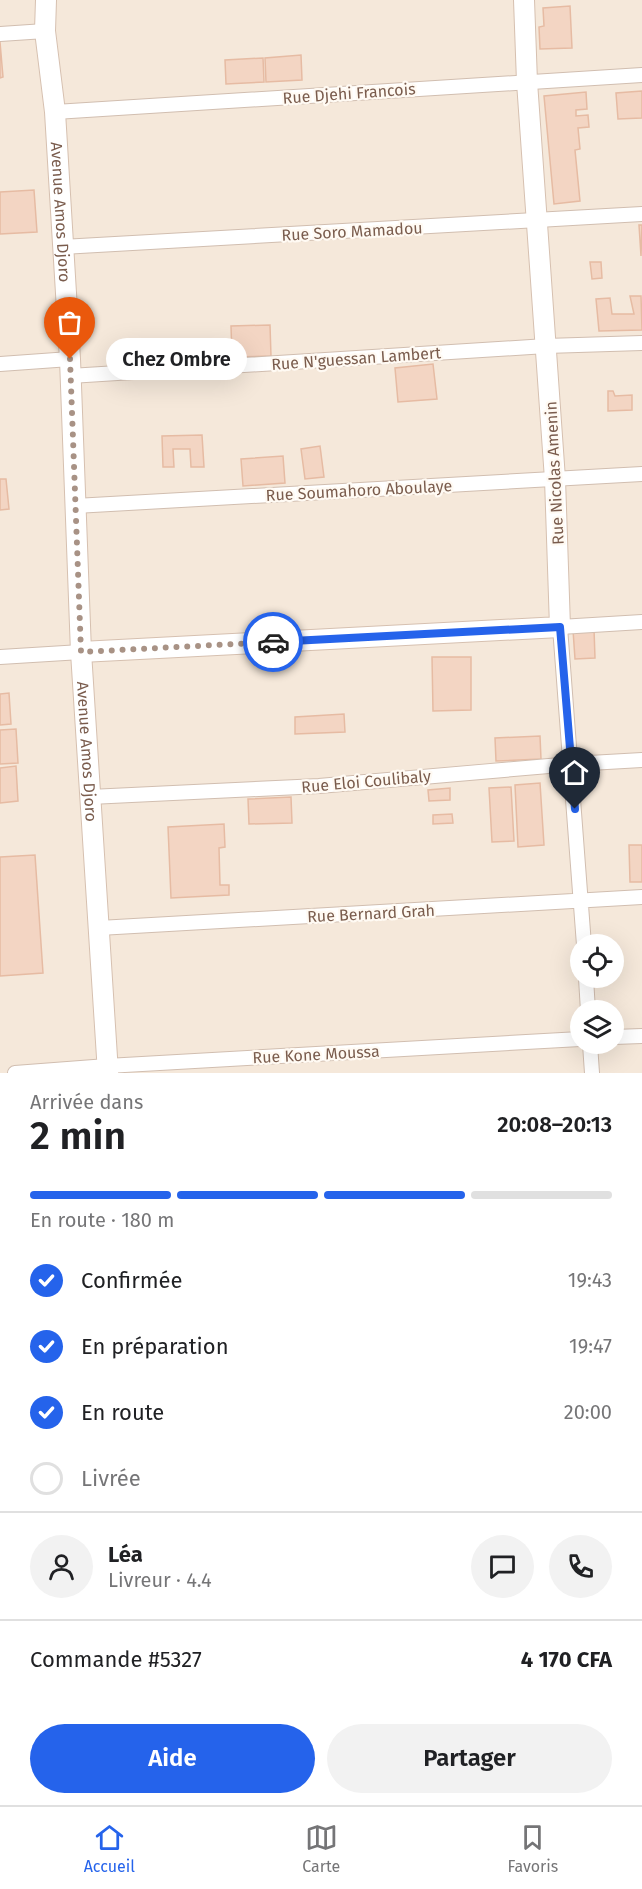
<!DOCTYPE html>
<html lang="fr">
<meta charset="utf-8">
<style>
:root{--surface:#fff;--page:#f2f2f2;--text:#202124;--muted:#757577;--line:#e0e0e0;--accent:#2563eb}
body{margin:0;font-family:"Fira Sans",sans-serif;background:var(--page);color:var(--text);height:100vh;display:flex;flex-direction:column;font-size:22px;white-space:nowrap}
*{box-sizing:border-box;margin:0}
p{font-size:20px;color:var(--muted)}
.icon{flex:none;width:33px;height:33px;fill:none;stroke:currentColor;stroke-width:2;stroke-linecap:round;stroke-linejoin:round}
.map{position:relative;height:1073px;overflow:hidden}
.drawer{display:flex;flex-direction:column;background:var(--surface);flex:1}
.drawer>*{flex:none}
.controls{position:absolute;left:570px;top:934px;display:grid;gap:12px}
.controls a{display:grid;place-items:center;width:54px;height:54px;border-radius:50%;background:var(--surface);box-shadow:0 6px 24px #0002;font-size:30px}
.pin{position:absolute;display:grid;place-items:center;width:51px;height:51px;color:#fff;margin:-62px -26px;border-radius:50% 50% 50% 0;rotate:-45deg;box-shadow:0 0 6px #0007}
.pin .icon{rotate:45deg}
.courier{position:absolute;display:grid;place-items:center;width:60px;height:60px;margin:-30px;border:4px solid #2563eb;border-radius:50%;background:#fff;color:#222;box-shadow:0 2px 8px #0007}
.bubble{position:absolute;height:42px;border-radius:21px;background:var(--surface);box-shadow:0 6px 24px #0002;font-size:20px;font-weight:600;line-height:42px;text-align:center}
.headline em{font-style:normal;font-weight:600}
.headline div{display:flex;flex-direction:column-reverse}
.headline{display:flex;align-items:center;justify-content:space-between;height:102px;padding:0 30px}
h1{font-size:39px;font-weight:600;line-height:45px}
.bar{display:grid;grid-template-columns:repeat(4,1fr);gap:9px 6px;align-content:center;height:72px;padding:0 30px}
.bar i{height:8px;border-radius:4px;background:var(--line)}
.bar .current{background:var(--accent)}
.bar p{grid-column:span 4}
.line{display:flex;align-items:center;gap:15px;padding:0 30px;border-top:2px solid var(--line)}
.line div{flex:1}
.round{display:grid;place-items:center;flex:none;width:63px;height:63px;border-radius:32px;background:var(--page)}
ol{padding:0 30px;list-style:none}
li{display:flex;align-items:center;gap:18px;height:66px}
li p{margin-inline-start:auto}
li .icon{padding:6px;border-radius:50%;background:var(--accent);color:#fff;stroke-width:4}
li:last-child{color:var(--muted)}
li i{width:33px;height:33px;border:3px solid var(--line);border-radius:50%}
.action{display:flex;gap:12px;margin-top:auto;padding:12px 30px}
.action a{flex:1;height:69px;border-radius:36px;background:var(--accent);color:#fff;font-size:24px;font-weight:600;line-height:69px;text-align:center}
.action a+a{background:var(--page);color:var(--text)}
.tabs{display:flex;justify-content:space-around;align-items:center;height:84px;border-top:2px solid var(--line);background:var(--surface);font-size:16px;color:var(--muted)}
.tabs a{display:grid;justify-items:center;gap:3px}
.tabs .current{color:var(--accent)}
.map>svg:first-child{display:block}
</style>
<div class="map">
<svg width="642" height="1073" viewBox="0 0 642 1073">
<rect width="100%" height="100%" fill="#fdf6ec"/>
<!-- residential -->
<path fill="#f5e8da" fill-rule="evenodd" d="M0,0H642V1073H0ZM580,945H614V978H580ZM580,1011H614V1044H580Z"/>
<!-- building -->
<path fill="#f3d5c3" stroke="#e6bba3" stroke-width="1.5" d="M570,6L572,48L540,49L539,27L544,26L543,8Z
M0,42L3,77L0,78Z
M301,55L302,80L266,82L265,58Z
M263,58L264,82L226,84L225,60Z
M642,91V118L618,119L616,93Z
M586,92L587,109L576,110V116L588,115L589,127L578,128L580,149L575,150L580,201L554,204L544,96Z
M34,190L37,232L0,234V192Z
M639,225H642L641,256Z
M590,262H601L602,278L592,279Z
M630,296H641L642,330L599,331L596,299L610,298L612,314H634Z
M270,325L271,356L232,357L231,326Z
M433,364L437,399L398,402L395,368Z
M608,391H613L615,396L632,395V410L608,411Z
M202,435L204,467H191L190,449H173L174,467H163L162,436Z
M320,446L324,477L305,479L301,449Z
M283,456L285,483L243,486L241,459Z
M0,479H6L9,509L0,510Z
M594,629L595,658L575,659L573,630Z
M432,657H471V710L433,711Z
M9,693L11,724L0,725V694Z
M344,714L345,732L295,734V717Z
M16,729L18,763L0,764V730Z
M540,736L541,759L496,761L495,738Z
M16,766L18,801L0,803V768Z
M540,783L544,845L518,847L515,785Z
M511,787L514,841L492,842L489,788Z
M450,788V800L429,801L428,790Z
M291,797L292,823L249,824L248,799Z
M452,814L453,823L433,824V815Z
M224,824L225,847L219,848L220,885H229V895L171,898L168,827Z
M629,845H642V882H630Z
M35,855L43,973L0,976V857Z"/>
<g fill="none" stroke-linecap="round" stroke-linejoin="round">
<defs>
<path id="street" d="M0,34L45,31
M55,112L642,75
M62,247L642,214
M0,364L70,359
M70,376L546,346L642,343
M75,506L642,474
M0,657L81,652
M90,797L319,786L572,764L642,760
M99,928L642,897
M584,945L560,627L642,622
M586,978L588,1011
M614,1037L642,1036
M590,1044L592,1073
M15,1073L107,1066L580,1039"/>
<g id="secondary">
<path id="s1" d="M46,0L45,31L55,112L70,359L81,652L108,1073"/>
<path d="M81,652L560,627L555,479L527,82L524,0"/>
</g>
</defs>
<!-- street casing -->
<use href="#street" stroke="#d1beb0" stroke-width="16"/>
<!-- secondary casing -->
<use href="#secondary" stroke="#d6c0b0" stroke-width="22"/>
<!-- street -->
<use href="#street" stroke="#fff" stroke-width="14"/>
<!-- secondary -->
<use href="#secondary" stroke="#fff" stroke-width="20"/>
</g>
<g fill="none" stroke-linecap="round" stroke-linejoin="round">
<!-- done -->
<path stroke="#a89285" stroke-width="6" stroke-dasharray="0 10.8" d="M70,359L81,652L273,642"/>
<!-- route -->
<path stroke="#2563eb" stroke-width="8" d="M273,642L560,627L575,809"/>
</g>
<g text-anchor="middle" stroke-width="4.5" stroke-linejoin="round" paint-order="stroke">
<!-- street labels -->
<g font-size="16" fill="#7a5c4d" stroke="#fffaf3">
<text transform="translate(349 93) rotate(-4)" y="6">Rue Djehi Francois</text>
<text dy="6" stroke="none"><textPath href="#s1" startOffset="213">Avenue Amos Djoro</textPath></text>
<text transform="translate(352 231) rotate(-3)" y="6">Rue Soro Mamadou</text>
<text transform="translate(356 358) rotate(-4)" y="6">Rue N'guessan Lambert</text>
<text transform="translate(554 473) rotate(-93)" y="6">Rue Nicolas Amenin</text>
<text transform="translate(359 490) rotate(-3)" y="6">Rue Soumahoro Aboulaye</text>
<text dy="6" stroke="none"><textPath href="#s1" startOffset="753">Avenue Amos Djoro</textPath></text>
<text transform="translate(366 781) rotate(-5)" y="6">Rue Eloi Coulibaly</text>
<text transform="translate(371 913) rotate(-3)" y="6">Rue Bernard Grah</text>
<text transform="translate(316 1054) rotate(-3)" y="6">Rue Kone Moussa</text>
</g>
</g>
</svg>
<div class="controls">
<a><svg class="icon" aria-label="locate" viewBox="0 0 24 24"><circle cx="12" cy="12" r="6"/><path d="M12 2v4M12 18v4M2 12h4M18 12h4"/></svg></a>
<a><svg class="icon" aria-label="layers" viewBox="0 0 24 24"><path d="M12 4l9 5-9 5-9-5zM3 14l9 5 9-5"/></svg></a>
</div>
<div class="pin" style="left:70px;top:359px;background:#ea580c"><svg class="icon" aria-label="bag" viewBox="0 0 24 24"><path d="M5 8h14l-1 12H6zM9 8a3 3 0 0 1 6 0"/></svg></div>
<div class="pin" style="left:575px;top:809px;background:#1f2937"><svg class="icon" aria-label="home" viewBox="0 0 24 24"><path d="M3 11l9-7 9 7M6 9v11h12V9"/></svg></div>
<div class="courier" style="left:273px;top:642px"><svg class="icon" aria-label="car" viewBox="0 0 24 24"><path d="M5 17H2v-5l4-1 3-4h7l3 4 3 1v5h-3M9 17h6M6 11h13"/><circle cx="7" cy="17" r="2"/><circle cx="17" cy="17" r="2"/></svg></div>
<div class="bubble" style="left:106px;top:338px;width:141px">Chez Ombre</div>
</div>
<section class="drawer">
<div class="headline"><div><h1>2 min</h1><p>Arrivée dans</p></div><em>20:08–20:13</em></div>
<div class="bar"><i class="current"></i><i class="current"></i><i class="current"></i><i></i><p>En route · 180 m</p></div>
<ol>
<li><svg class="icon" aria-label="check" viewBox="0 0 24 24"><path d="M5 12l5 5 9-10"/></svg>Confirmée<p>19:43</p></li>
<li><svg class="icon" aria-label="check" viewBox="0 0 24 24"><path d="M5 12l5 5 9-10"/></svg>En préparation<p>19:47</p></li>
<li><svg class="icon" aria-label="check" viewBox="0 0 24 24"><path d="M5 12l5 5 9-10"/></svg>En route<p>20:00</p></li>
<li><i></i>Livrée</li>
</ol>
<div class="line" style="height:108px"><a class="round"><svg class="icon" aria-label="person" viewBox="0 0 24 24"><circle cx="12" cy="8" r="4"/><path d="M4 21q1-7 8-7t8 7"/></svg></a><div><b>Léa</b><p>Livreur · 4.4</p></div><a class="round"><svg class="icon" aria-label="chat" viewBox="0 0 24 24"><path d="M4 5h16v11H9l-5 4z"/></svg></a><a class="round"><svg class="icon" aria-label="phone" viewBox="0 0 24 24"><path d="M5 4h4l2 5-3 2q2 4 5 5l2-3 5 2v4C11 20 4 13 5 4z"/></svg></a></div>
<div class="line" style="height:78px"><div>Commande #5327</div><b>4 170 CFA</b></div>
<div class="action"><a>Aide</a><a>Partager</a></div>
</section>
<nav class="tabs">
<a class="current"><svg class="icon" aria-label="home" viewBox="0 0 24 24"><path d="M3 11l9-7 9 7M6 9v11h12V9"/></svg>Accueil</a>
<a><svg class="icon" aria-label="map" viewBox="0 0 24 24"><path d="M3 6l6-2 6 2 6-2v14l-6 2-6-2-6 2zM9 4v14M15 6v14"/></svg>Carte</a>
<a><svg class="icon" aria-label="saved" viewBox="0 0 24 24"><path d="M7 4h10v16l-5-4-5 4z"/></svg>Favoris</a>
</nav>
